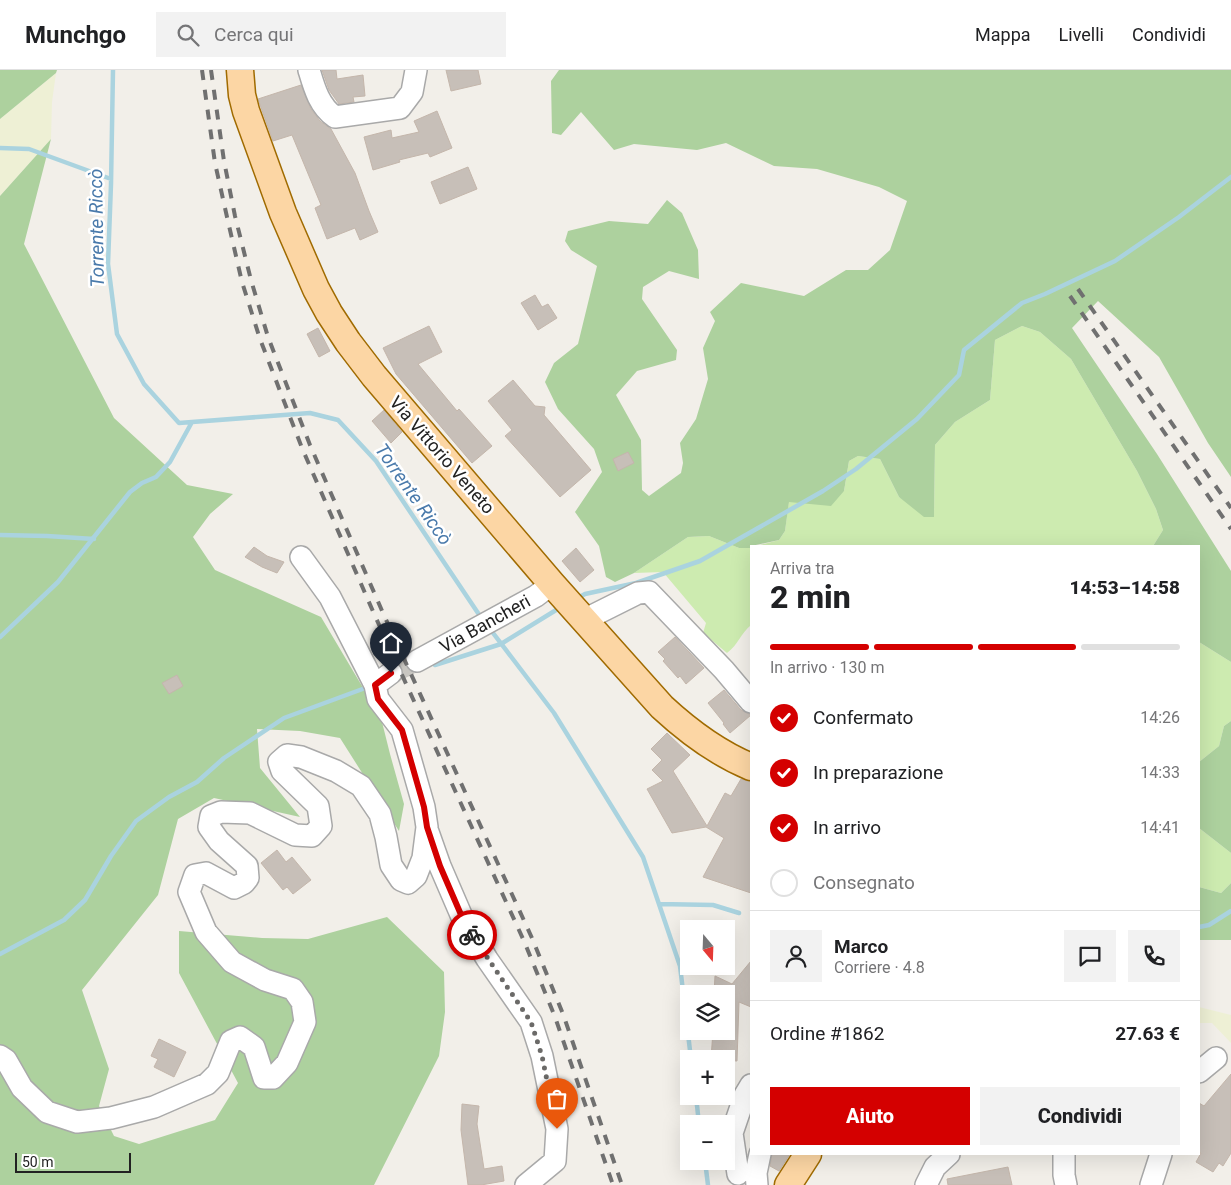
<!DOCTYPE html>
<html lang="it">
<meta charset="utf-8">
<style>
:root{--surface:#fff;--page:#f2f2f2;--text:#202124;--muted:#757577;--line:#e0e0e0;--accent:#d40000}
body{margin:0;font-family:Roboto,sans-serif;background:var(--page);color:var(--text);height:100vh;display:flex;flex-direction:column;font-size:19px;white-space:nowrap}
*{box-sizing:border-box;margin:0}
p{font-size:16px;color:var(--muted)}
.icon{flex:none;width:28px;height:28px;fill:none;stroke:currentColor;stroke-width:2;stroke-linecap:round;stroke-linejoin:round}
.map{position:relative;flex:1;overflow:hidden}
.side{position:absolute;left:750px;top:475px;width:450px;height:610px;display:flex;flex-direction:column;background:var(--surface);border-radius:0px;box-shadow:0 5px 20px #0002}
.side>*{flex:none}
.needle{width:32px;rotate:161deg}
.fabs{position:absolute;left:680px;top:850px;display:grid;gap:10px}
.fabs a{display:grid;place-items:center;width:55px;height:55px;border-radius:0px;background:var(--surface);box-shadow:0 5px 20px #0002;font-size:25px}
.scale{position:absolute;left:15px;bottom:12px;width:116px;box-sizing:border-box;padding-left:5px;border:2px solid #222;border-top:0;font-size:14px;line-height:18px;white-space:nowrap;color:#222;-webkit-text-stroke:4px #fff;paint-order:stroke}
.pin{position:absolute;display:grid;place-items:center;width:42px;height:42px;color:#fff;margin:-51px -21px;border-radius:50% 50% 50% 0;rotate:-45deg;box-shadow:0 0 5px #0007}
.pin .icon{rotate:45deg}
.courier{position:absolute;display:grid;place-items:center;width:50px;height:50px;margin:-25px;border:4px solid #d40000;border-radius:50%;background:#fff;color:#222;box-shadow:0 1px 6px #0007}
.headline em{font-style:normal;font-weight:800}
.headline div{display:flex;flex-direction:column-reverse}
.headline{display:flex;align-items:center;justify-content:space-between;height:85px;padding:0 20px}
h1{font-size:32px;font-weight:800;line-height:38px}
.bar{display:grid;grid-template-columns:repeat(4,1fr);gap:8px 5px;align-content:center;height:60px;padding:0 20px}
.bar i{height:6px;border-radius:4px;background:var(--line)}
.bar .on{background:var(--accent)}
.bar p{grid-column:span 4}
.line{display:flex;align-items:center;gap:12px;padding:0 20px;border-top:1px solid var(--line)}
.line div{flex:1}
.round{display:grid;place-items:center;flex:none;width:52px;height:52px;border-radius:0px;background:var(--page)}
ol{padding:0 20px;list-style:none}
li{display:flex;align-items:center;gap:15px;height:55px}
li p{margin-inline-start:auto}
li .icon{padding:5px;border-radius:50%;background:var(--accent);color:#fff;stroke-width:4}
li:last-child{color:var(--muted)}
li i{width:28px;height:28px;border:2px solid var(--line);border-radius:50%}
.button{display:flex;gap:10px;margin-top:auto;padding:10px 20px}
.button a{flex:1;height:58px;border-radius:0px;background:var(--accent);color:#fff;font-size:20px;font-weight:800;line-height:58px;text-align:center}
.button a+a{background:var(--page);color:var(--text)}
header{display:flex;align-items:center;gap:30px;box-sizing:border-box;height:70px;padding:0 25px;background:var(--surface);border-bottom:1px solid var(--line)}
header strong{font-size:24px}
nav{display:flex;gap:28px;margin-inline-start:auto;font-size:18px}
.search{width:350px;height:45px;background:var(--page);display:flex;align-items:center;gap:12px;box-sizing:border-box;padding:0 18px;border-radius:0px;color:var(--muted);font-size:19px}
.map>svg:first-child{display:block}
</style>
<header>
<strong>Munchgo</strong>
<div class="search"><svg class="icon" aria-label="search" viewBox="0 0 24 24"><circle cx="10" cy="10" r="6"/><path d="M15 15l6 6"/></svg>Cerca qui</div>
<nav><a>Mappa</a><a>Livelli</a><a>Condividi</a></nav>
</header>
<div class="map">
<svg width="1231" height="1115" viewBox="0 0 1231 1115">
<rect width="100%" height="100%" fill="#f2efe9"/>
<!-- farmland -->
<path fill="#eef0d5" d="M56,3L52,32L51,69L0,126V49Z
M1199,937L1231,945V973L1212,953H1199Z"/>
<!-- grass -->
<path fill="#cdebb0" d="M1022,256L1040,262L1071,289L1137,401L1156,439L1163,460L1153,476H756L779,470L785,461L789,431L844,421L849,391L858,386L880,389L899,427L934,447L935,375L955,352L990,330L995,270Z
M709,466L739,478H751V555C741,563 738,575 727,583L703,563L706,553L663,502L634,503L688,467Z
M1199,572L1231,592V651L1224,656L1219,676L1199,692Z
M1199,758L1231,783V813L1221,823L1199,817Z"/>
<!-- forest -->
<path fill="#add19e" d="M0,0H57L56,3L0,49Z
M559,0H1231V407L1208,373L1159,287L1098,231L1072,258L1157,384L1231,501V592L1199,572V476H1153L1163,460L1156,439L1137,401L1071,289L1040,262L1022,256L995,270L990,330L955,352L935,375L934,447H924L899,427L880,389L858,386L849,391L844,421L831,436L789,432L785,461L779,470L751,476L750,478H739L709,466L688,467L634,503L615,512L606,507L599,476L575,442L602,402L594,379L558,339L545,312L554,293L578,274L597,196L571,180L565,171L568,161L609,151L648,154L667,130L682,143L698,180L699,209L669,201L643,217L642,229L677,280L676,290L637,301L616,325L641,370L642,420L649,426L681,403L683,393L680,373L696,349L708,309L703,278L715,251L710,242L741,213L804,226L846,200H868L890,180L907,131L879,117L817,99L774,96L726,73L697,80L634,74L614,80L581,42L561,65L552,63L551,11Z
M51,69L24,174L114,348L187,415L233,424L210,444L193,467L215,500L321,547L381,648L390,684L404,734L399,761L340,668L300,661L257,659L260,698L300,747L214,728L178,749L158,825L82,920L109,999L99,1036L114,1066L139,1074L215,1050L238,1013L179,903V861L262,868L308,869L387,847L444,902L445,942L439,986L374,1115H0V126Z
M1231,651V783L1199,758V692L1219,676L1224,656Z
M1231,813V870H1199V817L1221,823Z"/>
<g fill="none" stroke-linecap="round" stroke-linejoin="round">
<!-- stream -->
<path stroke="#aad3df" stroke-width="4.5" d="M113,0L111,114L108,194L117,264L144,314L179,353L310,343L338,350L376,391L482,549
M0,78L29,79L111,109
M0,465L47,466L94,469
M576,529L585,524L636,513L700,491L823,421L856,399L917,349L959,305L964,280L1022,233L1045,224L1115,191L1179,147L1231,107
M490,559L554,643L643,787L680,896L691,989
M0,567L58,512L130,422L142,413L156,407L170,392L192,352
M435,595L501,574L561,537
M659,834L713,835L739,843
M1199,857L1209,855L1231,841
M0,884L64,850L85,830L111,786L136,751L169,727L197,712L224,688L284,648L368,617
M696,1026L699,1054
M705,1091L708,1115"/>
</g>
<!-- building -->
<path fill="#c7bfb8" stroke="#c4b6ab" d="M322,0H336L337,9L363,5L365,26L353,27L354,32L339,34L329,20Z
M446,0H478L481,14L451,21Z
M301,15L311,39L320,51L331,59L355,103L369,141L378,162L360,170L355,158L327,169L315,138L321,135L292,65L273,71L258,29Z
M437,41L452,78L430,87L428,83L399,90L400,92L373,100L364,67L391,60L392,68L419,62L414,51Z
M468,97L477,119L440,134L431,112Z
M535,225L542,237L548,234L557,248L538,260L521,233Z
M429,256L442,282L418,294L457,341L459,339L492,376L472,393L396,304L383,278Z
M318,258L330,281L319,287L307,264Z
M513,310L535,336L545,337L544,345L591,400L560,427L505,366L512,360L488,331Z
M384,340L402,362L391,373L372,351Z
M628,382L634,393L618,401L613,389Z
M254,477L267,486L284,492L277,503L262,497L245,487Z
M576,478L594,500L580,512L562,491Z
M675,567L704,598L686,614L680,606L678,608L663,591L665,589L658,582Z
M177,605L183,616L169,624L162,613Z
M724,620L741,640L751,645L730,663L723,654L724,653L708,633Z
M667,663L690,685L673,701L707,756L725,723L731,726L741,709L751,712V823L703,807L724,768L706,757L672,763L647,719L663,711L652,700L662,690L651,679Z
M277,780L286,792L292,787L311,810L293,824L287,817L283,820L261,793Z
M751,891V937L739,932L737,991L711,989L713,961H726V924H714L715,906L732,914Z
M159,969L186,982L174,1007L154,997L158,989L151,986Z
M1231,1004V1083L1223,1096L1219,1093L1213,1102L1196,1092L1201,1083L1199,1082V1033L1204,1036Z
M462,1034L479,1036L477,1054L484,1099L502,1096L504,1111L481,1115H468L461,1060Z
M772,1084H790L779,1101L770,1096Z
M1008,1097L1012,1115H948L947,1109Z"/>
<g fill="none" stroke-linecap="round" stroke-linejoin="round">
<!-- minor-tunnel -->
<path stroke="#c8c6c1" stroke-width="21" stroke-dasharray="21 11" stroke-linecap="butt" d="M391,603L417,591"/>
<defs>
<path id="minor" d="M309,0C314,17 319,36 335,47L400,38L412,22L416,0
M301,487L330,527L375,615
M584,550L638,523L649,522L724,600L751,632
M417,591L536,526L552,514
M428,762L440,796L462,847L487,889L531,952L542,986L557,1059L555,1091L526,1115
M0,986L6,990L22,1018L47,1042L77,1052L111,1048L154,1037L207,1014L218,1003L231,971L240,967L254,977L264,1008H273L287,993L305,952L302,932L293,919L265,910L232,892L206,862L189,822L195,805L206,803L234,818L244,813L248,808L247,796L219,771L209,757L211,746L221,742L250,743L295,765L312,766L321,756L318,736L282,701L279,692L287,685L301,687L336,701L361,716L380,744L386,767L391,795L401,810L408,813L416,806L423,788L427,757L424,737L402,660L378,629L375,615L391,603
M1199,1002L1216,988
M1064,1084V1105L1066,1115
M738,1104L732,1063L745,1025L751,1015
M757,1115L756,1103L760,1084
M926,1115L935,1097L949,1084
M1151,1115L1161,1084"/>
<path id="major" d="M240,0L242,25L246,41L283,143L316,219L329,243L348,272L374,306L552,514L662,637C689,662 717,683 751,697
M788,1115L808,1084"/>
</defs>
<!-- minor casing -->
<use href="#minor" stroke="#a9a9a9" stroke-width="24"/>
<!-- major casing -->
<use href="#major" stroke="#a06b00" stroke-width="29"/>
<!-- minor -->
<use href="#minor" stroke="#fff" stroke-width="21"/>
<!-- major -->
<use href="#major" stroke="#fcd6a4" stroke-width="26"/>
<!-- rail -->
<path stroke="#707070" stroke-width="4" stroke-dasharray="10 10" stroke-linecap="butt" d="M202,0L215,93L227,147L242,212L260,269L302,378L375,546L524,871L555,947L613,1115
M211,0L224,91L235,146L251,210L268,267L310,375L383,543L532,868L563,944L622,1115
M1078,219L1231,438
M1070,226L1231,459"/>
</g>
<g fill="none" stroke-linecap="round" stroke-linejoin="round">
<!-- done -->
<path stroke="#6b6a68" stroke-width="5" stroke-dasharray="0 9" d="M472,865L531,952L542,986L557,1059"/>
<!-- route -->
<path stroke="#d40000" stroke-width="6" d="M391,603L375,615L378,629L402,660L424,737L427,757L440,796L462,847L472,865"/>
</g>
<g text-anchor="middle" stroke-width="5" stroke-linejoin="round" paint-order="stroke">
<!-- street labels -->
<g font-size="18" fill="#222" stroke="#fff">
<text transform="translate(442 385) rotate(49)" y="6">Via Vittorio Veneto</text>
<text transform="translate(485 554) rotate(-29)" y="6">Via Bancheri</text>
</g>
<!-- water labels -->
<g font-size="19" font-style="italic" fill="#4a7aab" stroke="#fff">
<text transform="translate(96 158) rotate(-91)" y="7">Torrente Riccò</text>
<text transform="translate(414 424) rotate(55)" y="7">Torrente Riccò</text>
</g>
</g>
</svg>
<div class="fabs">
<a><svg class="needle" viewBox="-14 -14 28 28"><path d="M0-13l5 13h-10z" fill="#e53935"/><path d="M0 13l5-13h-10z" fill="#757577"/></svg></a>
<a><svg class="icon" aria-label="layers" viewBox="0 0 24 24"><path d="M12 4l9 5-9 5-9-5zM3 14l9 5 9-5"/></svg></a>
<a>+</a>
<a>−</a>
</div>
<div class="scale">50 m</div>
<div class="pin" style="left:557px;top:1059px;background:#ea580c"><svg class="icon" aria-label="bag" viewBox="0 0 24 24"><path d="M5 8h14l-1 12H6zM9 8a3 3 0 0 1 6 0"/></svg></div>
<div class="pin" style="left:391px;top:603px;background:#1f2937"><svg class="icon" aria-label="home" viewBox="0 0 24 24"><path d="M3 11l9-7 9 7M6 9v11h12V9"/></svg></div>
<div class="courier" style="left:472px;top:865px"><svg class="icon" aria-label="bike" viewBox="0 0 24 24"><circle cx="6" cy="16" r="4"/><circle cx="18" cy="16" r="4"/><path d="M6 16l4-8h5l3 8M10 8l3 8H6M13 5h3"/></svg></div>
<section class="side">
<div class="headline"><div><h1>2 min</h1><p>Arriva tra</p></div><em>14:53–14:58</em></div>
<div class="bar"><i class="on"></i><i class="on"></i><i class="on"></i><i></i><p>In arrivo · 130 m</p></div>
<ol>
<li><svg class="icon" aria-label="check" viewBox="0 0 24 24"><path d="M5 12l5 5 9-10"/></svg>Confermato<p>14:26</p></li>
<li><svg class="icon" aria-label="check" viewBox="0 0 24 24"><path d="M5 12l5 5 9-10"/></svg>In preparazione<p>14:33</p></li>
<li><svg class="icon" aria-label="check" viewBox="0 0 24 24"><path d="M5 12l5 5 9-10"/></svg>In arrivo<p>14:41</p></li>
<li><i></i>Consegnato</li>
</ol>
<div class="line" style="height:90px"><a class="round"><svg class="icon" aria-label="person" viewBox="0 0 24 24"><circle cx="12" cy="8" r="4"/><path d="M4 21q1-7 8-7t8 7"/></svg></a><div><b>Marco</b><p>Corriere · 4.8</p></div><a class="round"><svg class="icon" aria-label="chat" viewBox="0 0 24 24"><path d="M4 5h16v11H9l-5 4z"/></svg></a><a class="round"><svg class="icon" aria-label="phone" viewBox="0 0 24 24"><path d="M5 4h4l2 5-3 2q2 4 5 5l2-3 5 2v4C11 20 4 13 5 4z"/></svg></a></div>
<div class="line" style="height:65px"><div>Ordine #1862</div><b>27.63 €</b></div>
<div class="button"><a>Aiuto</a><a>Condividi</a></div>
</section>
</div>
